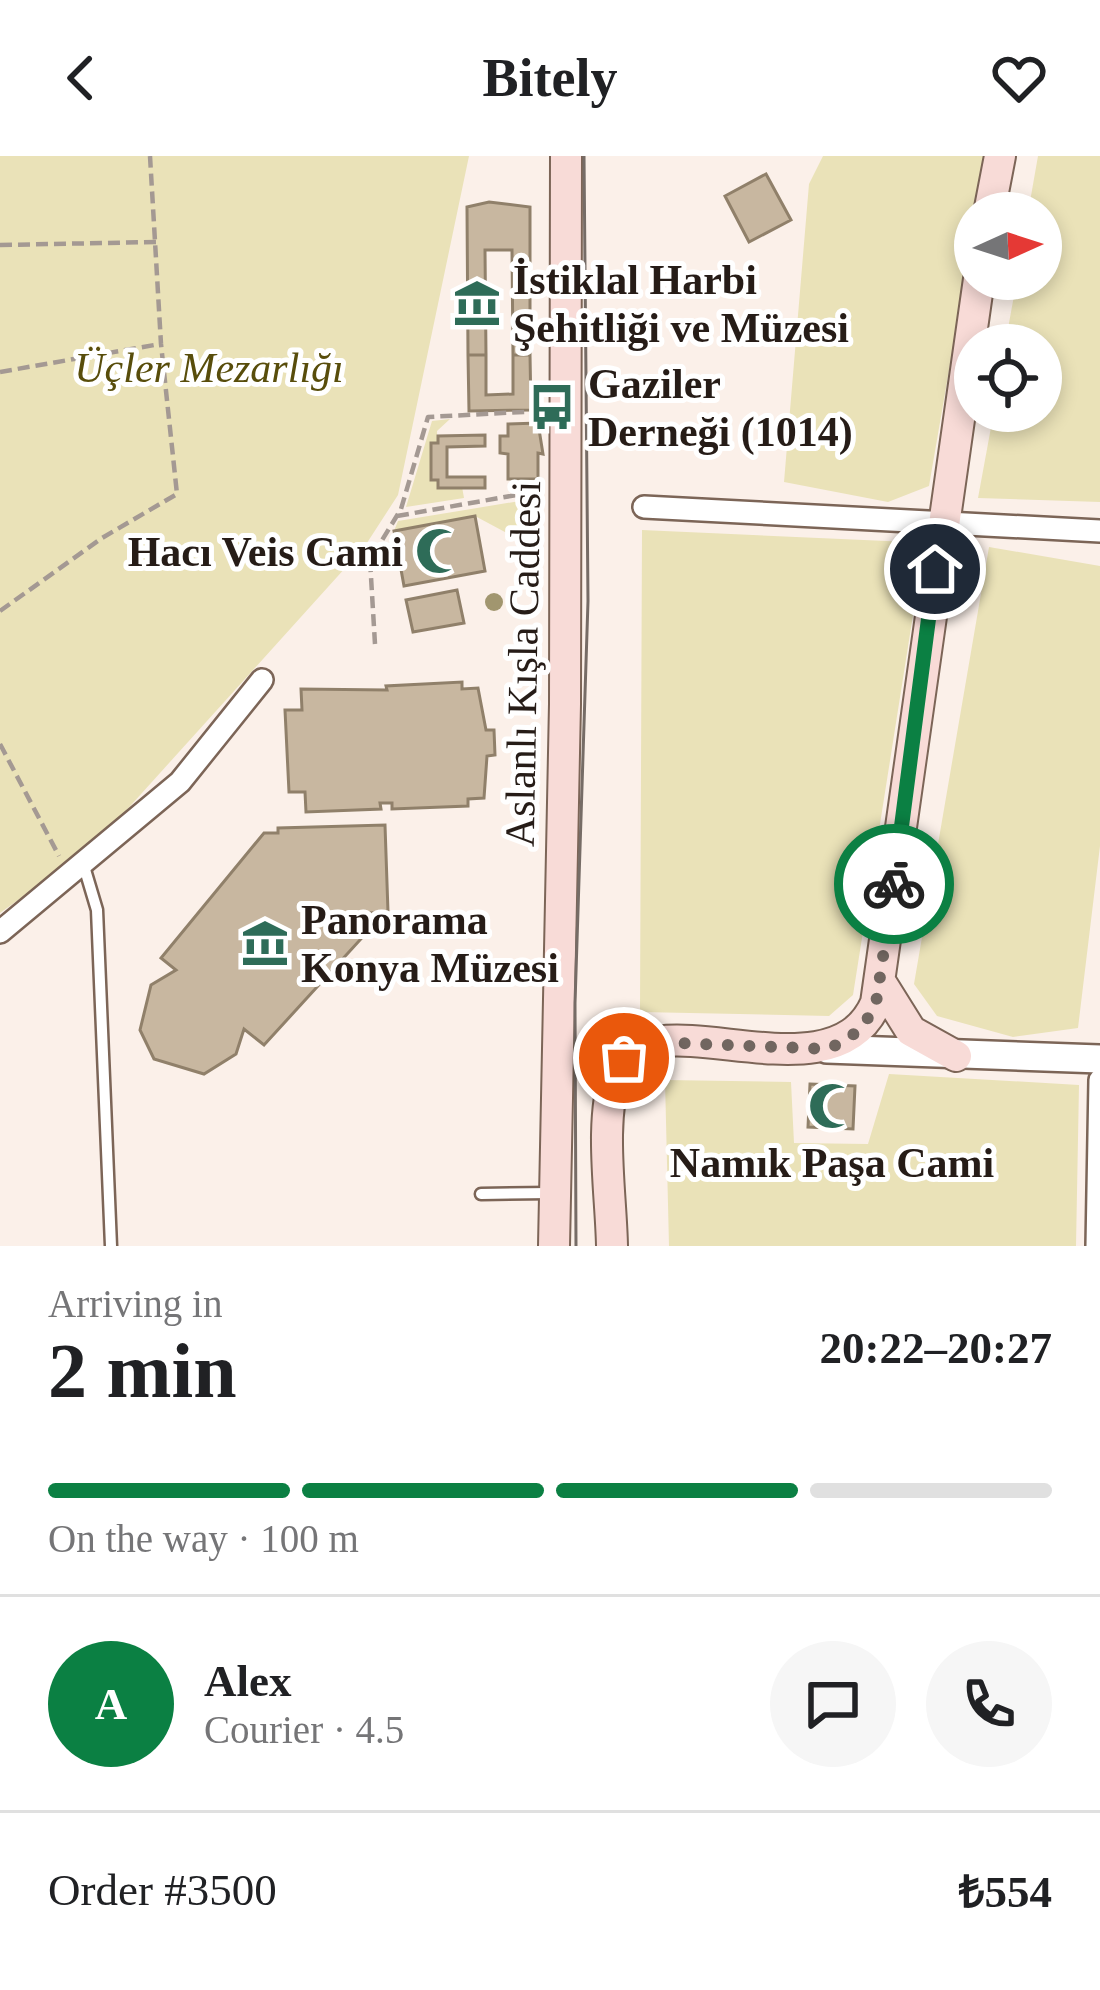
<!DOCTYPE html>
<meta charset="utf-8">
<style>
:root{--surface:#fff;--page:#f6f6f6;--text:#202124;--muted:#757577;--line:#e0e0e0;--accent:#0b8043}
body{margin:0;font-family:"Times New Roman",serif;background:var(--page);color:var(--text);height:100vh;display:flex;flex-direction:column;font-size:45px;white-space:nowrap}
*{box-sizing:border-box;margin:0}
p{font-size:39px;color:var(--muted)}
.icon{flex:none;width:66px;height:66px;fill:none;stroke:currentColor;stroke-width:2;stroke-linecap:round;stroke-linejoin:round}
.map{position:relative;height:1090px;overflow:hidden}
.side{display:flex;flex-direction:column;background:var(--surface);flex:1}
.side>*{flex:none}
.needle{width:78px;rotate:87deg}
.buttons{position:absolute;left:954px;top:36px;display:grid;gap:24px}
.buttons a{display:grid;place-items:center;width:108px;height:108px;border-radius:50%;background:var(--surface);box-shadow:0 6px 18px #0003;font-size:60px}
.pin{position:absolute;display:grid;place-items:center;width:102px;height:102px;color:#fff;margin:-51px;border:6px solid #fff;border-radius:50%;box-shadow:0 3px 12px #0007}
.courier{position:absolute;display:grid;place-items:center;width:120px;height:120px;margin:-60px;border:9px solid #0b8043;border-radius:50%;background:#fff;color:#222;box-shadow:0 3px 15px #0007}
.overview em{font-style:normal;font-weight:700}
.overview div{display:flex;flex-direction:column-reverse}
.overview{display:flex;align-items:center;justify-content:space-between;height:204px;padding:0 48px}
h1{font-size:78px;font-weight:700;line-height:90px}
.bar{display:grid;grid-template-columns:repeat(4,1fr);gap:18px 12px;align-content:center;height:144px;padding:0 48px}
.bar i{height:15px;border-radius:9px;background:var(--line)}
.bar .current{background:var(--accent)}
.bar p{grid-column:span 4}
.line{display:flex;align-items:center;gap:30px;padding:0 48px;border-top:3px solid var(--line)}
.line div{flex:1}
.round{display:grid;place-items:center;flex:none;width:126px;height:126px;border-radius:63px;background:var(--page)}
header{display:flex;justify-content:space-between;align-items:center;height:156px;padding:0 48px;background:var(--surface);font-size:54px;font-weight:700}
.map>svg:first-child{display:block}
</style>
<header><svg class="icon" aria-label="back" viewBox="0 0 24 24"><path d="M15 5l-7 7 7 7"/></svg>Bitely<svg class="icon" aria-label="heart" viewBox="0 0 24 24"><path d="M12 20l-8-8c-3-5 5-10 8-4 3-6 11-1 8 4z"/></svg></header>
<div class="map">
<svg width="1100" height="1090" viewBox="0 0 1100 1090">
<rect width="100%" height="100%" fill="#fbf0e9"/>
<!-- green -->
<path fill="#eae2b8" d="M0,0H469L398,339L365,390L95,689L0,757Z
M823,0H986L929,330L888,346L784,326L809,28Z
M1038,0H1100V346L978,342L994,255H1041V189H1005L1017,123H1041V57H1028Z
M450,263L437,275L438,314L445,326L461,325L464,342L406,351L432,265Z
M532,343L539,419L520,384L475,360L394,375L398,365Z
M642,374L909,386L919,421L853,839L829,860L640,856Z
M989,391L1100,410V690L1078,872L1013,881L937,860L914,828Z
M889,918L1079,929L1076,1090H669L665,924L791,926L794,987L868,988Z"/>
<!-- building -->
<path fill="#c8b7a0" stroke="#90806a" stroke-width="3" d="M766,18L791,64L749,86L725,40Z
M489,46L530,51V199H513L512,94H485L486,199H468L467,51Z
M468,199H486V239L513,238V199H530L531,254L469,255Z
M538,267L543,298L538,297V323H508V298L500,297V280H508V268Z
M485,279V290L447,291V321H485V332H438V324H431V287H438V280Z
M475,360L485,415L404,430L394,375Z
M457,434L464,467L413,476L406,444Z
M462,526V533L478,532L486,574H494L495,599L487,600L484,642L468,643V650L392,653V647H380L381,653L306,656L305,636H289L285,554H302L301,533L387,534L386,530Z
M385,669L388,756L370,757V773L264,889L244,873L236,898L204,918L154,903L140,874L151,829L176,814L161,802L264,677H278V672Z
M810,928L855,930L853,973L808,971Z"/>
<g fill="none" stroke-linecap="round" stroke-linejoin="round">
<defs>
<path id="service" d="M83,707L97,754L111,1090
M481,1038L550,1037"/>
<path id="minor" d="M644,351L1100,375
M0,776L180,626L262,524
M1097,1090L1100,924"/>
<path id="tertiary" d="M827,893L1100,903"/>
<path id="secondary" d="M989,57L1000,0
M881,827L911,875L956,900
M554,1090L565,548L566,0
M612,1090C611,1037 599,967 616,916C644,834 831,951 876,847L979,123"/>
</defs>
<!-- service casing -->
<use href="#service" stroke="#7c6557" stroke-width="15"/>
<!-- minor casing -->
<use href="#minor" stroke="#7c6557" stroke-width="26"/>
<!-- tertiary casing -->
<use href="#tertiary" stroke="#7c6557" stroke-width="32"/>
<!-- secondary casing -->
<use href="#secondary" stroke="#7c6557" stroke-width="34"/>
<!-- path -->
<path stroke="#a49993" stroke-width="4.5" stroke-dasharray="12 6" stroke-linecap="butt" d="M0,89L156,86
M0,216L160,188
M397,360L539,335
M0,455L102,382L177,338L161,188L150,0
M375,488L370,404L401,353L428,261L541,255
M0,588L59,700"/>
<!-- service -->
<use href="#service" stroke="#fff" stroke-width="10"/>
<!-- minor -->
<use href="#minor" stroke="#fff" stroke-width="21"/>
<!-- tertiary -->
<use href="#tertiary" stroke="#fff" stroke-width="27"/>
<!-- secondary -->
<use href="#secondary" stroke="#f8dbd7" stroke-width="30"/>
<!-- tram -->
<path stroke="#766c66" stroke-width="3" d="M576,1090L575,847L588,445L584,0"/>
</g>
<!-- trees -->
<circle fill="#a1966f" cx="494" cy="446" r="9"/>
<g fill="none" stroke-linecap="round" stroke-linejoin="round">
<!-- done -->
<path stroke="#716660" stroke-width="12" stroke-dasharray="0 21.6" d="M624,902L653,886L827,893C852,883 865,871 876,847L894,728"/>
<!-- route -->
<path stroke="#0b8043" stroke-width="15" d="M894,728L935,413"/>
</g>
<!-- icons -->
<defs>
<symbol id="museum-bare" viewBox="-9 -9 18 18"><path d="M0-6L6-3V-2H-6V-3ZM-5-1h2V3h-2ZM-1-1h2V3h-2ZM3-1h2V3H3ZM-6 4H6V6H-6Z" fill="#2e6c58" stroke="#fff" stroke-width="2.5" paint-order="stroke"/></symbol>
<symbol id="bus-bare" viewBox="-9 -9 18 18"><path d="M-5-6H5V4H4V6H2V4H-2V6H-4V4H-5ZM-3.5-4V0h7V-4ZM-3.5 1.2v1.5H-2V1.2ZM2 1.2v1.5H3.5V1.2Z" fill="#2e6c58" stroke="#fff" stroke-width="2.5" paint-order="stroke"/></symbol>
<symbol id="mosque-bare" viewBox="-9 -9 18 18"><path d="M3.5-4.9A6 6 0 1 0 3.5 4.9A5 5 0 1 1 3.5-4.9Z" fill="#2e6c58" stroke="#fff" stroke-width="2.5" paint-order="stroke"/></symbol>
</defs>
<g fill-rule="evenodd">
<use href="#museum-bare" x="444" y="114" width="66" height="66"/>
<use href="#bus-bare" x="519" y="218" width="66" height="66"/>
<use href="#mosque-bare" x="406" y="362" width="66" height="66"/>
<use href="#museum-bare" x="232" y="754" width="66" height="66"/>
<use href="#mosque-bare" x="799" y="917" width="66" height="66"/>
</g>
<g text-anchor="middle" stroke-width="10" stroke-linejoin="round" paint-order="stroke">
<!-- poi labels -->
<g font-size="42" font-weight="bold" fill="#261c17" stroke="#fff" text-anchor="start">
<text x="513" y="138">İstiklal Harbi<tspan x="513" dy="48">Şehitliği ve Müzesi</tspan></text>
<text x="588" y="242">Gaziler<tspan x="588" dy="48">Derneği (1014)</tspan></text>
<text x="403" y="410" text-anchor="end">Hacı Veis Cami</text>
<text x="301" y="778">Panorama<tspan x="301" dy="48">Konya Müzesi</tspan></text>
<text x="832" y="1021" text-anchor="middle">Namık Paşa Cami</text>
</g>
<!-- park labels -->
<g font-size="42" font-style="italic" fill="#584d0b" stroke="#fff">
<text x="209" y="226">Üçler Mezarlığı</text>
</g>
<!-- street labels -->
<g font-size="42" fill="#261c17" stroke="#fff">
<text transform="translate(522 508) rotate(-89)" y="15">Aslanlı Kışla Caddesi</text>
</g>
</g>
</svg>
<div class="buttons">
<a><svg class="needle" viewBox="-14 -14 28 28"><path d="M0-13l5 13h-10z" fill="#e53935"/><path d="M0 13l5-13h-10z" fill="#757577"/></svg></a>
<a><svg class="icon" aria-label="locate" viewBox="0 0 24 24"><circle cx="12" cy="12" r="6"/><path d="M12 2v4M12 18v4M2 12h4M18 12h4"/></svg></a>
</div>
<div class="pin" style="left:624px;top:902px;background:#ea580c"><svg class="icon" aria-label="bag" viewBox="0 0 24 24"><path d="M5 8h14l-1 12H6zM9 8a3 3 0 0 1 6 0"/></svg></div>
<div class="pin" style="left:935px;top:413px;background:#1f2937"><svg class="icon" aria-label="home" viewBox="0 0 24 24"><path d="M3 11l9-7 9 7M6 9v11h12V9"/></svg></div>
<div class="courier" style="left:894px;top:728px"><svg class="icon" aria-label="bike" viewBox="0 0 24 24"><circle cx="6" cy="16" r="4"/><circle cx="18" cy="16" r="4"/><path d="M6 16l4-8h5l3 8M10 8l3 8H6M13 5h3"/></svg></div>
</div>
<section class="side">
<div class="overview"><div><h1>2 min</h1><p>Arriving in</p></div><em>20:22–20:27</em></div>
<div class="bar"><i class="current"></i><i class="current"></i><i class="current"></i><i></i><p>On the way · 100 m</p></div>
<div class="line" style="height:216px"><b class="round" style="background:var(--accent);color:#fff">A</b><div><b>Alex</b><p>Courier · 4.5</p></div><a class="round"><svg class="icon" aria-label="chat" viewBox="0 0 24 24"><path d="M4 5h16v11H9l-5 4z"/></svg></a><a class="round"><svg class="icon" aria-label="phone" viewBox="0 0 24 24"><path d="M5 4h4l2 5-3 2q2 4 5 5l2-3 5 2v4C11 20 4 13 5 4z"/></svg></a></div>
<div class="line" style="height:156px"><div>Order #3500</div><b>₺554</b></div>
</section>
